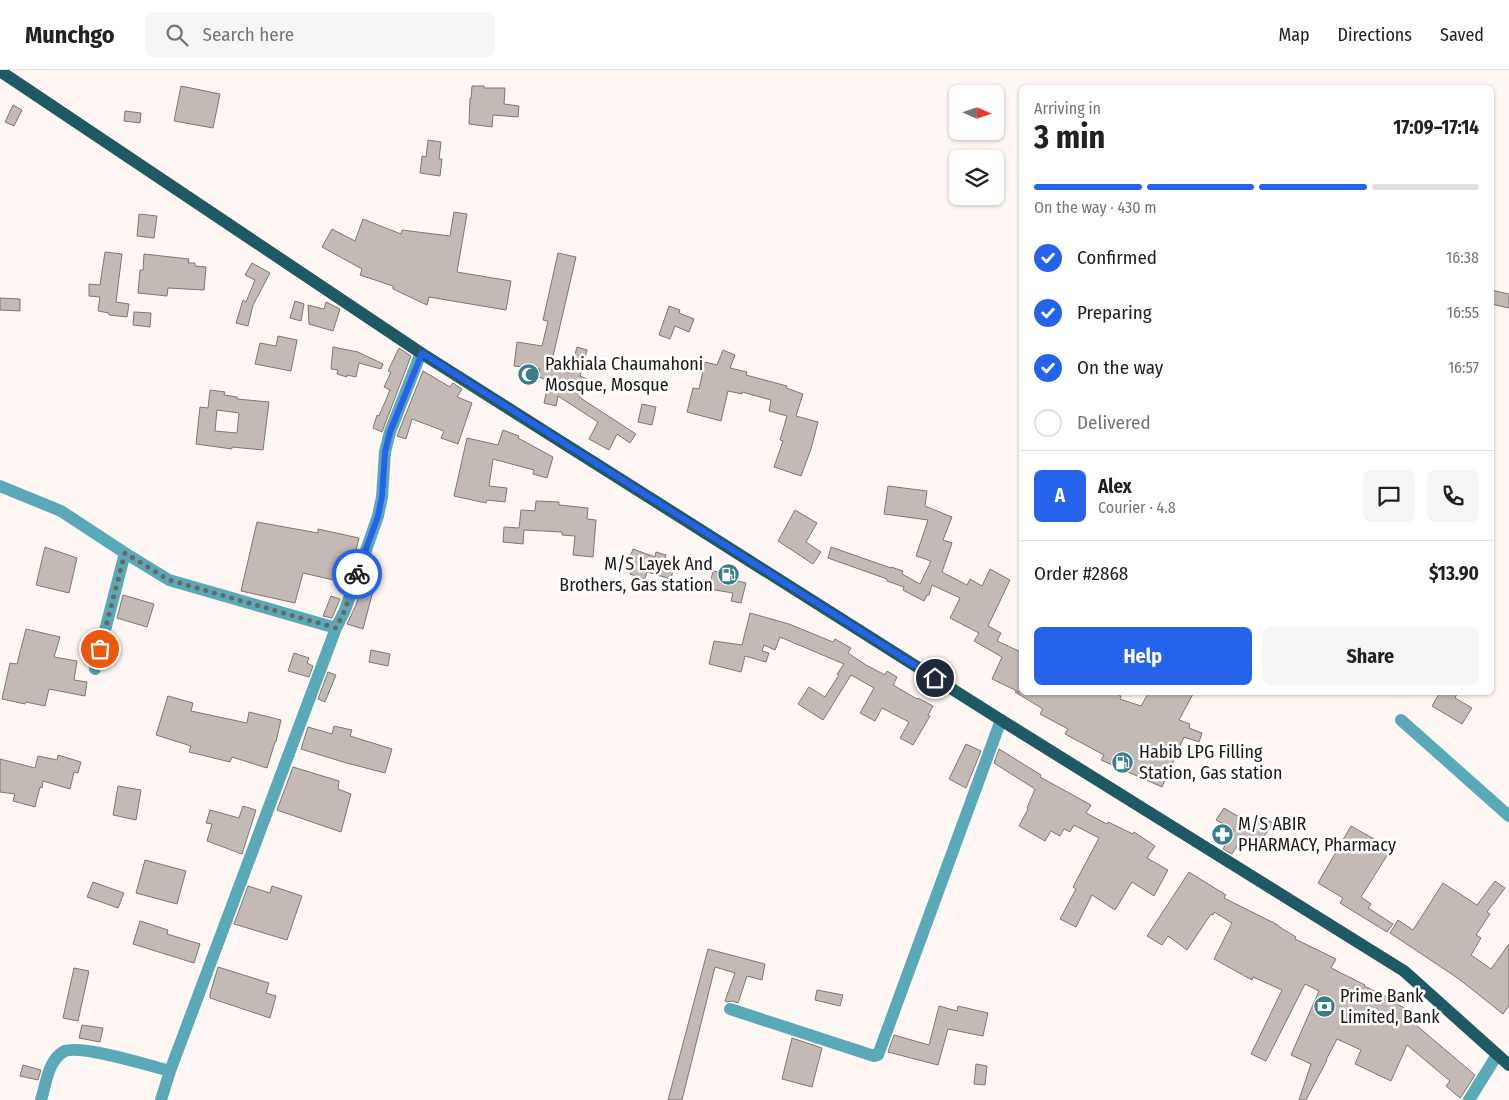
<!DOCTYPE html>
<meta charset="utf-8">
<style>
:root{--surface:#fff;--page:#f6f6f6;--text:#202124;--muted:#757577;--line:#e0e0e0;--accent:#2563eb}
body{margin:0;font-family:"Fira Sans Condensed",sans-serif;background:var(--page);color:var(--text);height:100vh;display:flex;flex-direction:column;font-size:19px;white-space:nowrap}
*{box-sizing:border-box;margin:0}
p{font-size:16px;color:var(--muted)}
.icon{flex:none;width:28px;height:28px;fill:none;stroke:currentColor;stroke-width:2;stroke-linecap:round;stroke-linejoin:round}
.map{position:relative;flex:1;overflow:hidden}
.sheet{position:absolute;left:1019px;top:15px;width:475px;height:610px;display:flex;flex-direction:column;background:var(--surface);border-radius:8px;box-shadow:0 1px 4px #0004}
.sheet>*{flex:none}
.needle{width:32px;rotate:93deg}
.controls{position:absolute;left:949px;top:15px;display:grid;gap:10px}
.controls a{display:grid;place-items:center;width:55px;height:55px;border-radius:8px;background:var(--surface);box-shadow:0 1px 4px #0004;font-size:25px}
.pin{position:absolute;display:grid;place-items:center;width:42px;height:42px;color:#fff;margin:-21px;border:2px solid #fff;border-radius:50%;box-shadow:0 1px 5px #0007}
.courier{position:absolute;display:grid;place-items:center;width:50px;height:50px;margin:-25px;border:4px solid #2563eb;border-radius:50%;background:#fff;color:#222;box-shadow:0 1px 6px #0007}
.overview em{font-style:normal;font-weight:700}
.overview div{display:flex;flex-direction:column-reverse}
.overview{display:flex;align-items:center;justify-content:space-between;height:85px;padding:0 15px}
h1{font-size:32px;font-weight:700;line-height:38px}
.bar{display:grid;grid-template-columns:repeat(4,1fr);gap:8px 5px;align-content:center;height:60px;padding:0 15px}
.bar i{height:6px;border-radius:4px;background:var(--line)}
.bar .selected{background:var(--accent)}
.bar p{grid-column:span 4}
.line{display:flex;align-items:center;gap:12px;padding:0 15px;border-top:1px solid var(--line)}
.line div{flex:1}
.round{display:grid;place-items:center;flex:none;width:52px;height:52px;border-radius:8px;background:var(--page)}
ol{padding:0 15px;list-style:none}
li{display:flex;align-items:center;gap:15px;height:55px}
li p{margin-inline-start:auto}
li .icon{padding:5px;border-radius:50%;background:var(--accent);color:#fff;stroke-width:4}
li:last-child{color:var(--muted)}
li i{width:28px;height:28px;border:2px solid var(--line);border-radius:50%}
.primary-button{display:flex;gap:10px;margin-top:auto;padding:10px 15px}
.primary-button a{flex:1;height:58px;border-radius:8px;background:var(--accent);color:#fff;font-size:20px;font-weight:700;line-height:58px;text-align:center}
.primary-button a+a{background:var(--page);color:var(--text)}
header{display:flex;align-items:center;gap:30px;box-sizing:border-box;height:70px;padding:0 25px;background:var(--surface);border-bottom:1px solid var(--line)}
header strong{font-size:24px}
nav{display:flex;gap:28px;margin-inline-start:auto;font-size:18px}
.search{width:350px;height:45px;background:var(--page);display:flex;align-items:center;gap:12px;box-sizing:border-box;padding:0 18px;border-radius:8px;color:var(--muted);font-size:19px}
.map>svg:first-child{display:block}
</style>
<header>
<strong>Munchgo</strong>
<div class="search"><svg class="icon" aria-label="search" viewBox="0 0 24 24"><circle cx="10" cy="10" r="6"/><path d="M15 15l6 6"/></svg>Search here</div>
<nav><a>Map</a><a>Directions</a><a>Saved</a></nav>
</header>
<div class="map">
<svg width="1509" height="1030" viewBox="0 0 1509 1030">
<rect width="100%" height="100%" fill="#fff7f3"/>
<!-- building -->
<path fill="#c3b9b5" stroke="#7f7672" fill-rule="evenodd" d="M181,16L220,24L213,58L174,51Z
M472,16H484V18H505L504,34L519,36L518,47L493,45L492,57L469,54L470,28L471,29Z
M13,35L22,40L14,56L5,52Z
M125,41L141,43L140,53L124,51Z
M428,70L441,72L439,89H442L440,106L420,103L422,86L426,87Z
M454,142L467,144L457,202L511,211L506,240L429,227L427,235L393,219V216L360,205L362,199L322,177L332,159L355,171L363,149L401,164L402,160L450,166Z
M139,144L157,146L154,168L137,166Z
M105,182L122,184L116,232L129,234L127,247L109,245V243L98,241L100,227L89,226V214L100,215Z
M558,183L576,187L550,299L570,303L577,277L587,280L580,306L587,309L579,327L636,364L630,373L617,364L609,380L589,369L598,352L558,326L556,336L544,333L549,310L538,307L540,299L514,296L517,272L542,276L548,251L543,250Z
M144,184L189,189L188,193H195V196L206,197L204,220L168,218L167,226L138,223L140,200H143Z
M252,193L270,203L253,235L248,256L236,253L243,230L246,232L255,210L245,205Z
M1491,220L1509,224V238L1491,234Z
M0,228L20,229V241L0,240Z
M295,231L304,234L301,251L290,248Z
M326,232L340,239L333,261L309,254L308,235L324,239Z
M669,236L680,240L679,243L694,249L689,262L675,256L670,269L659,265Z
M134,242L151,243L150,257L133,255Z
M278,266L297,270L291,301L255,294L260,273L276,276Z
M333,277L358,282L383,294L381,299L359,293L356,307L347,305V307L337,304L338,300L331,299Z
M399,278L411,286L382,362L373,358L377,345L379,346L390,320L384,317L391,302L388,301Z
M723,280L735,285L730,298L747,302L746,305L787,316L786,318L803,324L796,346L818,352L811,379L801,406L774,397L783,371L780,370L787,346L769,341L771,330L742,322V324L728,321L721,351L687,342L693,318L699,319L705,292L717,295Z
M423,301L450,317L453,313L462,319L457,327L472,333L458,374L441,368L444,361L412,349L406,369L397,366Z
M210,320L225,322L224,325L237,327V329L269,332L263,380L232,377V379L196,374L200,337L208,338ZM217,340L239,343L237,363L215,361Z
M642,334L656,337L652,355L638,352Z
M503,360L519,366L518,368L553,387L547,408L533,404L534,400L493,389L489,416L507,418L505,432L487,430L486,433L454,426L467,368L498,375Z
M888,416L927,421L925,436L952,447L943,470L952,473L942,502L967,515L970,509L982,516L990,499L1010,510L988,556L1001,563L997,571L1021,582V622H1113L1121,626L1120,629L1141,636L1149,622H1194L1179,650L1190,654L1189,658L1202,663L1199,672L1184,667L1162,717L1101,690L1104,685L1065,664L1068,659L1040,644L1043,639L1015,622H1019L992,609L1002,587L974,571L979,563L950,548L960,528L932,515L929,525H927L924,531L903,520L904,517L887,511V509L828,488L831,477L891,498V497L903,501L902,504L920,514L931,491L916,486L928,450L884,444Z
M536,431L559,432V435L588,438L587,449L596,450L593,487L573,485L575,466L562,465V462L524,460L523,474L503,472L504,457L519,458L521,440L535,441Z
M795,440L817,453L806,472L821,482L813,494L778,471Z
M257,452L318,463V459L359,468L352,497L342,494L338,511L303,503L295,533L241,521Z
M45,477L77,488L69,523L36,515Z
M633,479L655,487L656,482L666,485L663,497L673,500L671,509L647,502L645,509L630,504L633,494L628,493Z
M713,501L723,503L722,507L746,513L741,533L731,531L733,523L709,519Z
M362,515L374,517L363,559L347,554L356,535Z
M123,525L154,534L147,557L117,548Z
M331,526L340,529L332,548L323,546Z
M750,543L789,554L833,572L835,569L851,578L848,583L866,595L885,605L887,601L897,607L893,615L917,629L918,628L933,636L928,645L930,646L913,675L900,668L909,652L882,638L875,651L860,643L874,618L851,605L823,650L798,634L809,617L825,627L839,605L837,604L844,594L780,567L775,580L764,575L762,581L769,583L766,592L745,586L741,602L709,594L714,571L742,575Z
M26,559L60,567L54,587L77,591L74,610L87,612L85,626L49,619L45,636L26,632L25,634L2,629L10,593L17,594Z
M371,580L390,584L388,596L369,592Z
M294,583L309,588L307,593L313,596L309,607L288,601Z
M328,602L336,605L325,632L318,629Z
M1440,622H1458L1455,628L1472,638L1462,654L1432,636Z
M168,626L193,633L191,641L247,653L249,642L281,650L276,672H275L267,698L232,687L230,692L189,682L191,676L156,665Z
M334,656L352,660L350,666L392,679L385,703L343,692L301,679L308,657L332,664Z
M966,674L981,681L966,718L949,709Z
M999,679L1041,705L1040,707L1091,735L1086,743L1107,754L1108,752L1133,764L1134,762L1155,776L1147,788L1168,800L1154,826L1132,812L1115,840L1092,825L1076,857L1060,849L1076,819L1073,817L1099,768L1074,755L1070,762L1064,759L1060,766L1051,761L1045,771L1019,756L1028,739L1027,738L1035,719L994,693Z
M58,685L81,692L78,703L74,702L70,719L43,711L42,718L40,717L35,737L13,731L15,724L0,722V689L35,698L38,686L57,690Z
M293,697L339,711L338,719L351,724L341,762L277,740Z
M118,716L141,720L136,750L113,745Z
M243,736L256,740L242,784L207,771L212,754L206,753L210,740L239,748Z
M1224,738L1256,757L1263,747L1273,753L1257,777L1242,768L1232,784L1223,779L1234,760L1216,750Z
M1351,756L1374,769L1371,773L1388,784L1361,827L1371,834L1368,838L1393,854L1387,862L1340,833L1343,828L1318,813Z
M145,790L186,801L177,834L136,823Z
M1189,802L1226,825L1224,828L1278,855V856L1296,867L1295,869L1336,889L1331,898L1365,915L1364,916L1383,925L1420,948L1416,955L1475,1005L1463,1024L1460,1028L1446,1016L1450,1011L1407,975L1391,1011L1355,994L1361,980L1337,969L1326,990H1327L1306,1030H1299L1311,994L1291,985L1319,921L1305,914L1266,991L1251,984L1282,920L1253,907L1252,910L1214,889L1232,853L1214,842L1213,845L1211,844L1187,880L1168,866L1162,875L1147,866Z
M1495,811L1505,818L1487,842L1490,844L1476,865L1481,868L1471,885L1491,899L1509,874V936L1503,944L1459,909L1390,863L1398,850L1413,860L1443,813L1477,835Z
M93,812L124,823L118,838L87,827Z
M248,816L270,823L272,816L302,826L287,870L234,854Z
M140,851L168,860L167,864L200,874L194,893L133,874Z
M708,879L765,894L762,910L747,906L738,933L732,931L727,932L725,931L735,903L715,897L682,1030H668Z
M218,897L269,913L266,923L276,926L270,948L210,928V924Z
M74,898L89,901L78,951L63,948Z
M817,920L843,925L840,936L815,930Z
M939,936L957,941L958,936L988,943L983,966L948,959L938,995L888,982L894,965L929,975Z
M82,955L103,958L100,972L79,968Z
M792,968L822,978L812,1017L782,1009Z
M976,994L987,996L985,1015L974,1014Z
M23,995L41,1000L38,1010L20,1006Z"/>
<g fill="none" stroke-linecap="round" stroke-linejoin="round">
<!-- minor -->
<path stroke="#5aa9b8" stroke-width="12" d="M0,416L61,441L125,483L169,510L336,558
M95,599L125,483
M1401,650L1509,746
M730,939L874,986L878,985L1001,650
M41,1030C46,1014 48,991 63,982C77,973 151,996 170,1001
M161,1030L170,1001L336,558L345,540L378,446L382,427L385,382L390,362L421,283
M1469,1030L1497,985"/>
<!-- major -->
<path stroke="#1f5963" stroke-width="12" d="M0,1L421,283L1001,650L1404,901L1509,995"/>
</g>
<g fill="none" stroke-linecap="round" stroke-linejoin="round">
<!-- done -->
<path stroke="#6b6663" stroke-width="5" stroke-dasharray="0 9" d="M100,579L125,483L169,510L336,558L345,540L357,504"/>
<!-- route -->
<path stroke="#2563eb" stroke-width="6" d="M357,504L378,446L382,426L385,382L390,362L422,283L935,608"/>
</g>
<!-- icons -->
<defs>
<symbol id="mosque-disc" viewBox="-11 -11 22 22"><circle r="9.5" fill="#377d8a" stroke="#fff"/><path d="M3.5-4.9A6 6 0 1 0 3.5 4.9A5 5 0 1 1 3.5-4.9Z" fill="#fff"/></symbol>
<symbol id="fuel-disc" viewBox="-11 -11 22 22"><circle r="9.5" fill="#377d8a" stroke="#fff"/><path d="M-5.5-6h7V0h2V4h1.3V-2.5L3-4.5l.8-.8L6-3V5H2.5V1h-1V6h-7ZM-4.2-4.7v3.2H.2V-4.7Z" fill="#fff"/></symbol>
<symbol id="pharmacy-disc" viewBox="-11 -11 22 22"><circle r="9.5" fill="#377d8a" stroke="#fff"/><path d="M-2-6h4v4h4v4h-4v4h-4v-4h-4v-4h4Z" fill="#fff"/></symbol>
<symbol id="bank-disc" viewBox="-11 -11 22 22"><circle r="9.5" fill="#377d8a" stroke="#fff"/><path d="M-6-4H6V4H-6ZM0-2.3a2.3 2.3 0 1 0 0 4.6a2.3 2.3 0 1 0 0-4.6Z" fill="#fff"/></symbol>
</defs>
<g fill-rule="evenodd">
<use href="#mosque-disc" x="516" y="292" width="25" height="25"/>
<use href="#fuel-disc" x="716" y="492" width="25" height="25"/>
<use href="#fuel-disc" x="1110" y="680" width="25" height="25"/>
<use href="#pharmacy-disc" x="1210" y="752" width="25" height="25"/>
<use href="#bank-disc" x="1312" y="924" width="25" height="25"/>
</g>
<g text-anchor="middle" stroke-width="5" stroke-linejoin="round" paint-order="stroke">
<!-- poi labels -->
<g font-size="18" fill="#1b1816" stroke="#fff" text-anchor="start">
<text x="545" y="300">Pakhiala Chaumahoni<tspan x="545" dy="21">Mosque, Mosque</tspan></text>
<text x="713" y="500" text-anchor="end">M/S Layek And<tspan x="713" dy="21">Brothers, Gas station</tspan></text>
<text x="1139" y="688">Habib LPG Filling<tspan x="1139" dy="21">Station, Gas station</tspan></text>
<text x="1238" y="760">M/S ABIR<tspan x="1238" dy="21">PHARMACY, Pharmacy</tspan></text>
<text x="1340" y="932">Prime Bank<tspan x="1340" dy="21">Limited, Bank</tspan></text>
</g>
</g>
</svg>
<div class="controls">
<a><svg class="needle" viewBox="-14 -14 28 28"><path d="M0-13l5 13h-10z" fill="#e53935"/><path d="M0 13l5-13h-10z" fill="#757577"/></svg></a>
<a><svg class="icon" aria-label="layers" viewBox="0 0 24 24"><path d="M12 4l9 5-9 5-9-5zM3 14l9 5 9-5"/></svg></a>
</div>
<div class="pin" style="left:100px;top:579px;background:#ea580c"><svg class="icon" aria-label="bag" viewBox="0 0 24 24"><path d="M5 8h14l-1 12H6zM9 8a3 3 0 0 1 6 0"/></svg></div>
<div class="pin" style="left:935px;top:608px;background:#1f2937"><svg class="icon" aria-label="home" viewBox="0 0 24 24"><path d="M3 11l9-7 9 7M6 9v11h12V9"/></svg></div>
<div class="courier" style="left:357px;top:504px"><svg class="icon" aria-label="bike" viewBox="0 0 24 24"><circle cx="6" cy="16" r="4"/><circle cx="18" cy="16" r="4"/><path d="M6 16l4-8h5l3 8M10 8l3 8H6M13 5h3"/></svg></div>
<section class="sheet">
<div class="overview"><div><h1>3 min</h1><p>Arriving in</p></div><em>17:09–17:14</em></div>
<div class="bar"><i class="selected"></i><i class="selected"></i><i class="selected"></i><i></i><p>On the way · 430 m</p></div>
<ol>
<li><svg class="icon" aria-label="check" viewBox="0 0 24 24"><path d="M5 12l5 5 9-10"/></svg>Confirmed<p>16:38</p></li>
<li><svg class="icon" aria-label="check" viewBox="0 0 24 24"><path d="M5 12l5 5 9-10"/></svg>Preparing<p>16:55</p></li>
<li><svg class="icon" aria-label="check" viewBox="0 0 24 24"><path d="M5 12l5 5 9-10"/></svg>On the way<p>16:57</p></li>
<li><i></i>Delivered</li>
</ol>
<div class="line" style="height:90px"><b class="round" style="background:var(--accent);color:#fff">A</b><div><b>Alex</b><p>Courier · 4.8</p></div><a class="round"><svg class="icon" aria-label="chat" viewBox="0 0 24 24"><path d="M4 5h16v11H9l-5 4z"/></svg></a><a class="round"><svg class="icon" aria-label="phone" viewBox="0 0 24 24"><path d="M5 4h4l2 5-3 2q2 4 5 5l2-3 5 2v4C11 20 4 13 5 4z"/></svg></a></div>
<div class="line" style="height:65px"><div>Order #2868</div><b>$13.90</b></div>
<div class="primary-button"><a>Help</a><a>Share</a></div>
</section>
</div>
